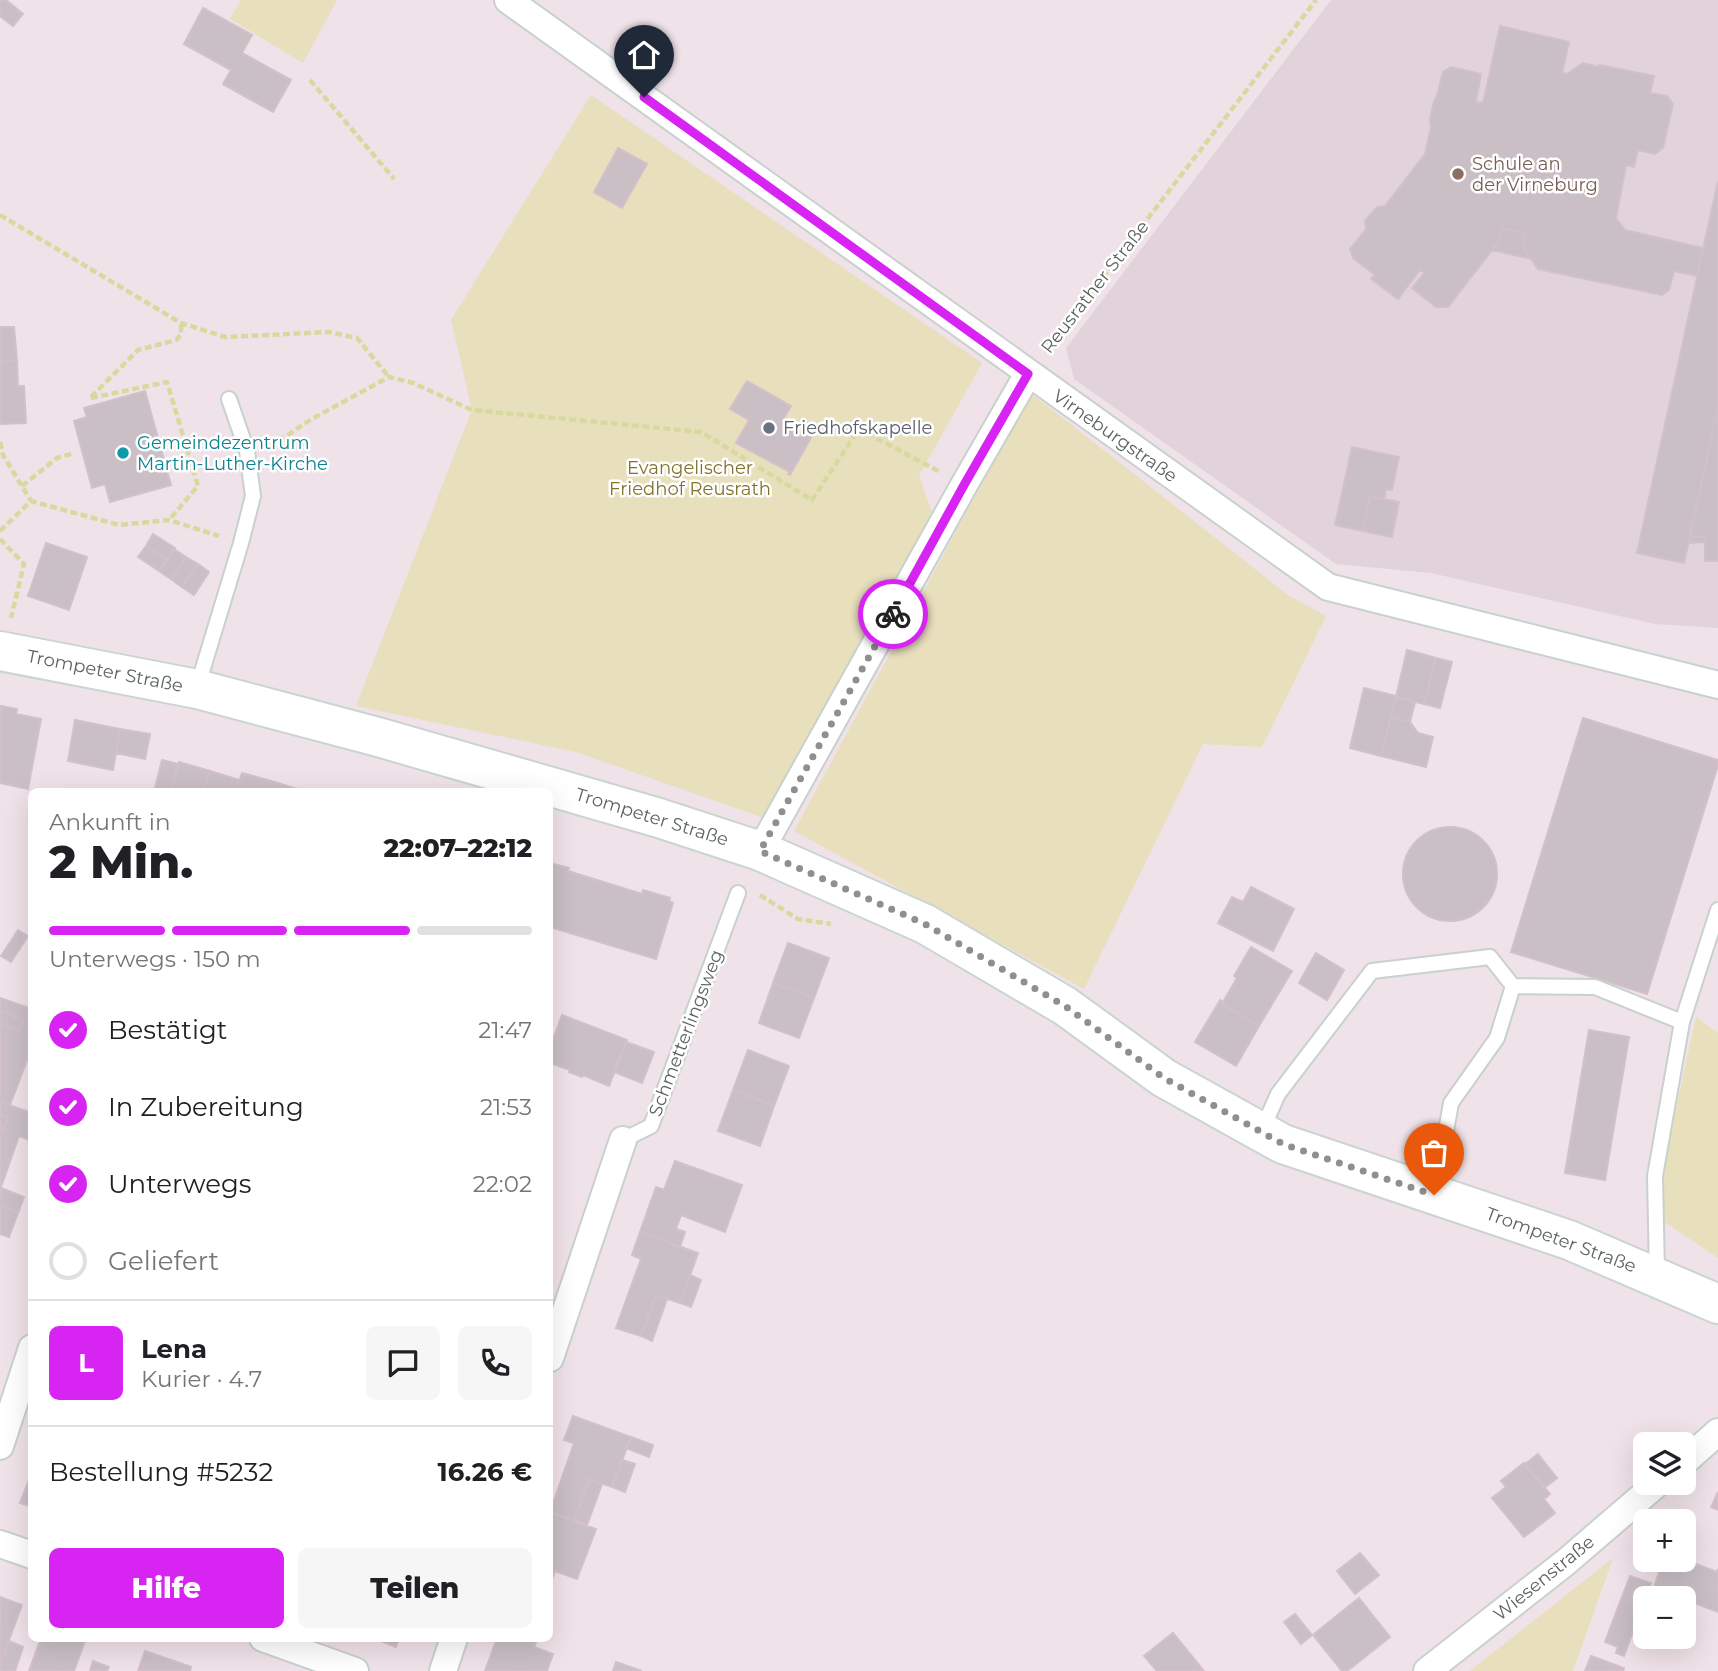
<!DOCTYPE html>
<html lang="de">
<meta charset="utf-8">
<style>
:root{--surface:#fff;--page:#f6f6f6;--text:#202124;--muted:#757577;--line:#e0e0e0;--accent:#d824f3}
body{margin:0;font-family:Montserrat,sans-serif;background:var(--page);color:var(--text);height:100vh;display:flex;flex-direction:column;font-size:26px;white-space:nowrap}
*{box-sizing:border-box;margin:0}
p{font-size:23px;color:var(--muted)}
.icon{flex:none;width:38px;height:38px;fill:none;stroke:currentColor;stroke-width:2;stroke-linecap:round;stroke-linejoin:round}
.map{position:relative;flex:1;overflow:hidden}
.drawer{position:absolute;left:28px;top:788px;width:525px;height:854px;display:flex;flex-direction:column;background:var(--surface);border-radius:10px;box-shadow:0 7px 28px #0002}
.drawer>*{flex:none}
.buttons{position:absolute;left:1633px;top:1432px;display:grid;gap:14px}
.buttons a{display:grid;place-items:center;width:63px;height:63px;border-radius:10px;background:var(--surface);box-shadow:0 7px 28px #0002;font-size:35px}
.pin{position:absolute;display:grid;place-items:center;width:60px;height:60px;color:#fff;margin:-72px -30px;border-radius:50% 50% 50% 0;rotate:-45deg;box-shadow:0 0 7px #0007}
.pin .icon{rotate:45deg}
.courier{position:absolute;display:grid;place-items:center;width:70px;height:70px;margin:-35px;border:5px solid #d824f3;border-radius:50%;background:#fff;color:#222;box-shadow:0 2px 9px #0007}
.head em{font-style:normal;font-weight:800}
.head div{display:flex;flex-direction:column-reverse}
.head{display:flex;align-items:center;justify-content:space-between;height:119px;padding:0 21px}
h1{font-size:46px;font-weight:800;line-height:52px}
.bar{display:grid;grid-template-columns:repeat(4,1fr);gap:10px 7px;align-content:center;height:84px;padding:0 21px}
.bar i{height:9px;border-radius:5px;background:var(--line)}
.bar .current{background:var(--accent)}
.bar p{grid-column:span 4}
.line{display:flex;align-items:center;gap:18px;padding:0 21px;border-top:2px solid var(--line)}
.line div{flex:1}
.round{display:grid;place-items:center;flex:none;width:74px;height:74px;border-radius:10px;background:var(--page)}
ol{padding:0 21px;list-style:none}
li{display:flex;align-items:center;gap:21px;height:77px}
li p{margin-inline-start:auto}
li .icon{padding:7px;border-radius:50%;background:var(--accent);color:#fff;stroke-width:4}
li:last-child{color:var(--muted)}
li i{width:38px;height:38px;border:4px solid var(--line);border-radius:50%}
.cta{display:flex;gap:14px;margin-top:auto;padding:14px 21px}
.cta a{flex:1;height:80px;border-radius:10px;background:var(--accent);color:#fff;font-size:28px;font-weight:800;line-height:80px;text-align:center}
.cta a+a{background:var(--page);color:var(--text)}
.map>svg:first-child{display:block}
</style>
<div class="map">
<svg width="1718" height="1671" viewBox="0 0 1718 1671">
<rect width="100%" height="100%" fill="#efe2e8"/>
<!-- education -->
<path fill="#e1d3d9" d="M1331,0H1718V628L1655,624L1431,573L1336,564L1074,379L1066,348Z"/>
<!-- green -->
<path fill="#e8dfbd" d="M241,0H337L303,63L230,19Z
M591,95L982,363L919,476L932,512L770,820L576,752L356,706L472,410L451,320Z
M1031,393L1288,595L1326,616L1262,747L1203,744L1084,989L794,831Z
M1696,1017L1718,1033V1258L1653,1214Z
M1613,1558L1573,1671H1470Z"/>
<!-- building -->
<path fill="#c9bfc5" stroke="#d4c0ca" stroke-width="2" d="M0,0H6L23,14L13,26L0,16Z
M203,8L252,35L242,53L291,80L273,112L223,84L231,70L184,44Z
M1500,26L1569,42L1562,73L1567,74L1583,63L1599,67V65L1654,76L1650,93L1667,96L1673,104L1663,148L1655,154L1638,150L1634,167L1626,165L1616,218L1625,230L1703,248L1697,276L1674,271L1669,290L1662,295L1538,269L1523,247L1525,234L1502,228L1499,241L1448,307H1436L1412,288L1424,273L1420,270L1398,299L1371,279L1375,275L1353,258L1350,249L1366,229L1365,221L1377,207L1385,206L1425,154L1431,127L1430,120L1434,101L1437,96L1443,72L1451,67L1481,74L1476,102L1483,103Z
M618,148L647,164L622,208L594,192Z
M1718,181V408L1684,563L1637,553Z
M1502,228L1525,234L1523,247L1531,259L1492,250L1499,241Z
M0,327H14L17,361L0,362Z
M17,361L18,386H24L26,423L0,424V362Z
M747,381L791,406L782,421L810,437L811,435L812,436L790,475L788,474L790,472L736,443L749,420L730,409Z
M145,391L171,485L110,502L105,484L92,488L74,421L87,417L84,408Z
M1718,408V561H1705V537H1690Z
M1352,447L1399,457L1392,490L1386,489L1384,499L1370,496L1363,531L1335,525Z
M1370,496L1399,502L1392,537L1363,531Z
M153,534L175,548L167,560L146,546Z
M1690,537H1705V542L1689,543Z
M46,543L87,557L69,610L28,596Z
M146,546L167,560L159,571L138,557Z
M174,549L186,557L171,579L159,571Z
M186,557L198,564L182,587L171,579Z
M198,564L209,572L194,595L182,587Z
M1407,650L1436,658L1424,704L1396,697Z
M1436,658L1452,662L1440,708L1424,704Z
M1364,688L1396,696L1381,756L1350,748Z
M1396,697L1415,702L1410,722L1391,717Z
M1,706L17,709L16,714L41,719L28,789L0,783Z
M1391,717L1410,722L1418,733L1433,737L1426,767L1381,756Z
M1583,718L1718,760V765L1647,994L1511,952Z
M75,720L120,729L113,770L68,761Z
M120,729L150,734L145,759L116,753Z
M162,760L178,764L171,791L155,788Z
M179,762L210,771L203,791H171Z
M210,771L239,780L236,791H203Z
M242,773L271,781L268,791H236Z
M271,781L301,790V791H268Z
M1403 874a47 47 0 1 1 94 0a47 47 0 1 1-94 0Z
M550,863L569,868L568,871L642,894L643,890L670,898L669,901L673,903L656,959L550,927Z
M1251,887L1294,909L1273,951L1218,923L1232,897L1243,902Z
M18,930L28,936L11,962L1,956Z
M788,943L829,958L814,998L773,983Z
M1251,947L1292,971L1259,1026L1219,1002L1220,1000L1223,1002L1237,978L1234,976Z
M1316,953L1344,970L1327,1000L1299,983Z
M773,983L814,998L799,1038L759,1023Z
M0,998L32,1009V1047L10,1105L0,1102V1024L19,1031L23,1020L0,1011Z
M1219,1002L1259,1026L1236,1066L1195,1042Z
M0,1011L23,1020L19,1031L0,1024Z
M562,1015L627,1040L609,1086L583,1075L582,1077L569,1072L570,1070L550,1063V1048Z
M1589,1030L1629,1037L1605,1180L1565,1173Z
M626,1042L654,1052L642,1083L614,1072Z
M748,1050L789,1066L774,1106L733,1090Z
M733,1090L774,1106L760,1146L718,1131Z
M0,1102L32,1113V1134L29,1140L19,1136L0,1190V1127L4,1129L8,1118L0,1115Z
M0,1115L8,1118L4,1129L0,1127Z
M675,1161L742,1185L725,1232L681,1215L676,1229L685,1232L680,1247L640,1232L656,1187L664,1190Z
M1,1188L24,1197L18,1213L0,1206Z
M0,1206L18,1213L9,1237L0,1234Z
M640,1232L698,1253L680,1303L656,1295L641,1336L616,1328L641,1259L632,1255Z
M690,1275L701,1280L691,1307L680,1303Z
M656,1295L667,1299L652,1341L641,1336Z
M573,1416L631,1437L612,1487L589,1479L574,1520L550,1512L574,1443L564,1440Z
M631,1437L653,1445L649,1457L626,1448Z
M1538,1454L1557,1478L1544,1488L1525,1464Z
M622,1460L635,1464L625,1492L612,1487Z
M1524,1463L1550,1494L1544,1499L1555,1513L1524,1537L1492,1498L1506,1487L1501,1481Z
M32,1472V1507L20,1503Z
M589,1479L602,1484L587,1525L574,1520Z
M1718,1492V1510L1711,1507Z
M550,1512L596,1529L577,1579L555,1571L550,1585Z
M1360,1553L1379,1575L1355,1594L1337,1571Z
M1664,1559H1682L1717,1572L1718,1569V1612L1684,1599V1598H1650Z
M1630,1576L1651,1583L1624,1656L1616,1653L1618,1647L1605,1642Z
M0,1597L22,1605L1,1661L0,1660Z
M1359,1598L1390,1637L1347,1671H1342L1313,1635Z
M1295,1614L1312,1635L1301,1644L1284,1622Z
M1173,1633L1204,1671H1157L1144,1656Z
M41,1638H86L74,1671H29Z
M373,1638H399L396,1647Z
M491,1638H538L534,1647L553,1654L547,1671H485L496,1641Z
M9,1641L23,1647L15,1671H0V1660L1,1661Z
M145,1651L191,1667L190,1671H138Z
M1591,1656L1624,1668L1623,1671H1585Z
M93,1661L109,1667L107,1671H90Z
M616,1662L642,1671H613Z"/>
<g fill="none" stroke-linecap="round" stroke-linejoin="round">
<defs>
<path id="service" d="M197,688L241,543L253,496L247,451L229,399
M1513,986L1595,987L1682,1022
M1262,1130L1278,1094L1372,971L1490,957L1513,986L1497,1038L1451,1103L1435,1192
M623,1140L651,1126L738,893
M1657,1275L1655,1176L1682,1022L1718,910"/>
<path id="minor" d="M508,0L1328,587L1718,685
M760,851L964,485L1028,374
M550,1358L623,1140
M0,1446L32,1348
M1684,1462L1718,1432
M0,1544L32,1555
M263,1638L355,1671
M443,1671L454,1638
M1427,1671L1566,1562L1659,1482"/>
<path id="secondary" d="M0,651L197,689L378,737L659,818L760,851L925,924L1065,1006L1164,1078L1283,1144L1569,1240L1718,1304"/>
</defs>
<!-- service casing -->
<use href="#service" stroke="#c9d1cd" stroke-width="18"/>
<!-- minor casing -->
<use href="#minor" stroke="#c9d1cd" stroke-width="30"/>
<!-- secondary casing -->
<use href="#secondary" stroke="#cbd5cf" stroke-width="42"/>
<!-- path -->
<path stroke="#d7da9f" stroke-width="4.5" stroke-dasharray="7 3.5" stroke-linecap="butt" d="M310,80L394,179
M0,215L181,323L225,337L329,332L357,338L389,377
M1045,352L1316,0
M91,397L138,350L176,340L181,335V323
M91,398L167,382L198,486L169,520
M0,442L3,455L31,501
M270,447L310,420L389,377L413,383L472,410L701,432L812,500L859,429L940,472
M22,486L57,458L74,453
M0,531L31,501L119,525L169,520L219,536
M0,539L24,564L11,618
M760,895L798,919L831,924"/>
<!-- service -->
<use href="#service" stroke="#fff" stroke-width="14"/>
<!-- minor -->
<use href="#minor" stroke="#fff" stroke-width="26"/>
<!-- secondary -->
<use href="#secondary" stroke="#fff" stroke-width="38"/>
</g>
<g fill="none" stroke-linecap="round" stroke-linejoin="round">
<!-- done -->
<path stroke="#8f908e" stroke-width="7" stroke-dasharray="0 12.6" d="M893,614L760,851L925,924L1065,1006L1164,1078L1283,1144L1434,1195"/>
<!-- route -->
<path stroke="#d824f3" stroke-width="9" d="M644,97L1028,374L964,485L893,614"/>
</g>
<!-- markers -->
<circle fill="#8d6e63" stroke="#fff" stroke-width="2.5" cx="1458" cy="174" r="7"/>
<circle fill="#6b7280" stroke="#fff" stroke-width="2.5" cx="769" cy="428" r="7"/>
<circle fill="#0f9aa8" stroke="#fff" stroke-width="2.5" cx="123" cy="453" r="7"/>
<g text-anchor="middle" stroke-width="5" stroke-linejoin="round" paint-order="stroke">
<!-- education labels -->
<g font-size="18" fill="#785e54" stroke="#fff" text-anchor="start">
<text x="1472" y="170">Schule an<tspan x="1472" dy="21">der Virneburg</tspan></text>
</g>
<!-- street labels -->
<g font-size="18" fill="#5b645e" stroke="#fff">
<text transform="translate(1095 287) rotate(-52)" y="6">Reusrather Straße</text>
<text transform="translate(1115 436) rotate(35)" y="6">Virneburgstraße</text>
<text transform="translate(105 671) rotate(11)" y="6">Trompeter Straße</text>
<text transform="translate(652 817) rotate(17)" y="6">Trompeter Straße</text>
<text transform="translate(686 1033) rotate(-69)" y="6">Schmetterlingsweg</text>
<text transform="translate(1561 1240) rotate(20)" y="6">Trompeter Straße</text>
<text transform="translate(1544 1578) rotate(-39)" y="6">Wiesenstraße</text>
</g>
<!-- worship labels -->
<g font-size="18" fill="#5b616d" stroke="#fff" text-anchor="start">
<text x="783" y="434">Friedhofskapelle</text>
</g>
<!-- culture labels -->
<g font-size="18" fill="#0d838f" stroke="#fff" text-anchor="start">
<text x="137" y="449">Gemeindezentrum<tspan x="137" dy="21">Martin-Luther-Kirche</tspan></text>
</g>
<!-- park labels -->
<g font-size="18" fill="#81732e" stroke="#fff">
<text x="690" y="474">Evangelischer<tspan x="690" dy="21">Friedhof Reusrath</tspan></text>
</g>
</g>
</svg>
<div class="buttons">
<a><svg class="icon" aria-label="layers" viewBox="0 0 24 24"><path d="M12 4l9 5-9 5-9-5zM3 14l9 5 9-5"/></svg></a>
<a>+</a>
<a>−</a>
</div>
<div class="pin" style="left:1434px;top:1195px;background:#ea580c"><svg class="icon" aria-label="bag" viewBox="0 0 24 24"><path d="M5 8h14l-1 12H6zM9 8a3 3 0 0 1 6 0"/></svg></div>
<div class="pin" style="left:644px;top:97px;background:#1f2937"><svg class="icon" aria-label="home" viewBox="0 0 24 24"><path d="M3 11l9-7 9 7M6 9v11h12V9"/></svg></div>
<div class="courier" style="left:893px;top:614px"><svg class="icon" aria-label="bike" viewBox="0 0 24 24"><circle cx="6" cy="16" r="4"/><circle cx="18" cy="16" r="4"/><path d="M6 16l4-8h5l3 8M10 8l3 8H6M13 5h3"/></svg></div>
<section class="drawer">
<div class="head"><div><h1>2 Min.</h1><p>Ankunft in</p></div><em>22:07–22:12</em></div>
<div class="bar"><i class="current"></i><i class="current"></i><i class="current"></i><i></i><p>Unterwegs · 150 m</p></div>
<ol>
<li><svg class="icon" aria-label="check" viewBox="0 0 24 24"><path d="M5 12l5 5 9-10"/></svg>Bestätigt<p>21:47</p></li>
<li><svg class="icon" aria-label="check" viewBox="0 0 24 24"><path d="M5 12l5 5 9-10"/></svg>In Zubereitung<p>21:53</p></li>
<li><svg class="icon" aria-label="check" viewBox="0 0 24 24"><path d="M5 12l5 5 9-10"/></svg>Unterwegs<p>22:02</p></li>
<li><i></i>Geliefert</li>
</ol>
<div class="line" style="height:126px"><b class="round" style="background:var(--accent);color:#fff">L</b><div><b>Lena</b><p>Kurier · 4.7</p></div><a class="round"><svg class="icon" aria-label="chat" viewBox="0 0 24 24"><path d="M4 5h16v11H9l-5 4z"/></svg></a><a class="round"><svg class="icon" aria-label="phone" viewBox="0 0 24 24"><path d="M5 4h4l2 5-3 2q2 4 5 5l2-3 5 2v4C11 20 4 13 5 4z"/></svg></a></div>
<div class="line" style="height:91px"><div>Bestellung #5232</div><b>16.26 €</b></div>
<div class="cta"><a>Hilfe</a><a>Teilen</a></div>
</section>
</div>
